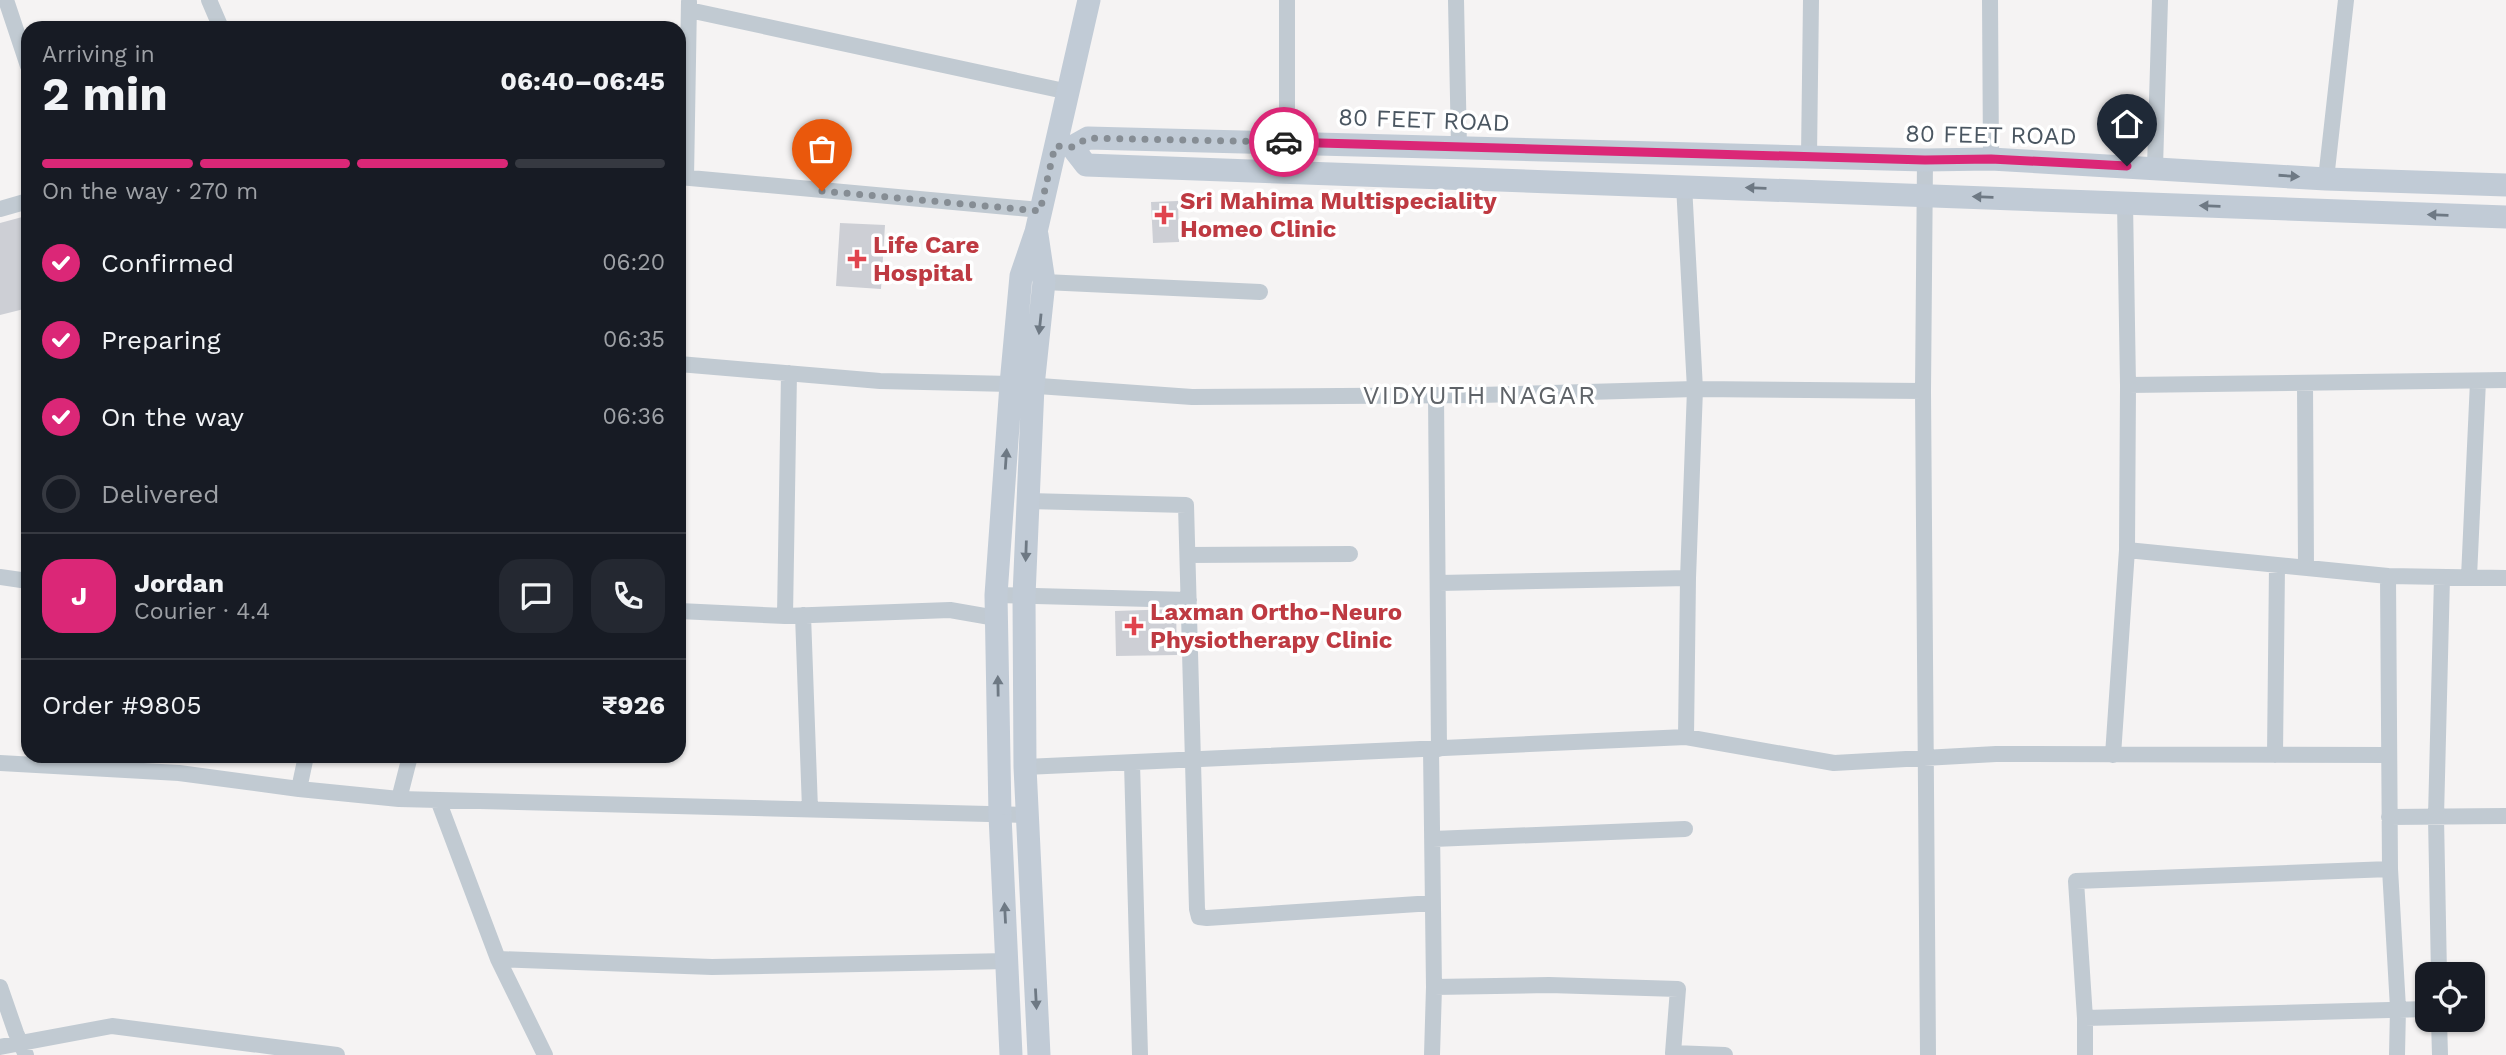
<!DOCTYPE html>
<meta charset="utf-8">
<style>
:root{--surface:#171b24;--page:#242831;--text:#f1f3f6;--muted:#9ea1a6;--line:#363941;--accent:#db2777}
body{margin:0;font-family:"Work Sans",sans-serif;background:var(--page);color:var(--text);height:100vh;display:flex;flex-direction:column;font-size:26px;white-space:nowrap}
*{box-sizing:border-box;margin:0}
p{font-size:23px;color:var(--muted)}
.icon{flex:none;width:38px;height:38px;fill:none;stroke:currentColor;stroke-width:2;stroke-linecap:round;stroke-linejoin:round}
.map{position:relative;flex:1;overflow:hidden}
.side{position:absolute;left:21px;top:21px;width:665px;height:742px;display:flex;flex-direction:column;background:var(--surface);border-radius:21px;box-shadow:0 2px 5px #0004}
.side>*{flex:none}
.fabs{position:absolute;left:2415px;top:962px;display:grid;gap:14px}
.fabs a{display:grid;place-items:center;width:70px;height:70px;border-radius:14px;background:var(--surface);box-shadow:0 2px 5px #0004;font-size:35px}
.pin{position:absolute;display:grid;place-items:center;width:60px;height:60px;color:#fff;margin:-72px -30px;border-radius:50% 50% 50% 0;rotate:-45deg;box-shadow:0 0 7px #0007}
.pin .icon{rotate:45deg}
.courier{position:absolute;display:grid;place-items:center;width:70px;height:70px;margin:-35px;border:5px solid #db2777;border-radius:50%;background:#fff;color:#222;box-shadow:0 2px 9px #0007}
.headline em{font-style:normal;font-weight:700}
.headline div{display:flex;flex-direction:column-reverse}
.headline{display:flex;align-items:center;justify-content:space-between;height:119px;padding:0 21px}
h1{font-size:46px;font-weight:700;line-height:52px}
.bar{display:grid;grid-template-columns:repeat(4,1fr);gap:10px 7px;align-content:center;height:84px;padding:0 21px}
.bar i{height:9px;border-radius:5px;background:var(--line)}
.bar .active{background:var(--accent)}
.bar p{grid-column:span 4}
.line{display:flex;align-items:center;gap:18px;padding:0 21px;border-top:2px solid var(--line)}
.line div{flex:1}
.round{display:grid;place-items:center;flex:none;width:74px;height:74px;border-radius:21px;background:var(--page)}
ol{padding:0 21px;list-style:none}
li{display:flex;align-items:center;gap:21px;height:77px}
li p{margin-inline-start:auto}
li .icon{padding:7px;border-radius:50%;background:var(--accent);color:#fff;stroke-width:4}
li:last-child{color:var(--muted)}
li i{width:38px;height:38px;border:4px solid var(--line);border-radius:50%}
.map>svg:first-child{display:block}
</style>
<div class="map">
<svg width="2506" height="1055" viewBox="0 0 2506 1055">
<rect width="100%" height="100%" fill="#f5f3f3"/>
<!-- building -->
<path fill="#cdcfd5" d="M1178,201L1179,242L1153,243L1151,202Z
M26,216L28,308L0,315V223Z
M840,223L885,225L881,289L836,286Z
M1176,609L1177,655L1116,656L1115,611Z"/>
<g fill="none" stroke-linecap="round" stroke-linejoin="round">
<!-- street -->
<path stroke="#c1cad2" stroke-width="16" d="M6,0L28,66
M209,0L221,28
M1456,0L1459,147
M1990,0L1991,159
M689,10L1069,92
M1287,142V0
M1809,156L1811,0
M1925,160L1923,391L1928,1055
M2155,167L2160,0
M679,177L1040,210
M686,178L689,2
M2326,179L2346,0
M1684,185L1695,389L1923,391
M2125,202L2128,385L2127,550L2388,576
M0,209L28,201
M1044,282L1260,292
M679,364L880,381L1011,384L1192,397L1480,395L1695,389L1688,578L1686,737L1834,763L1996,754L2389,755
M2305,383L2306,568
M2128,385L2506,380
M1436,395L1439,749
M1028,501L1186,505L1197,909L1199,917L1207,918L1433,903
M1188,555L1350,554
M0,577L28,581
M2469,577L2478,381
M1439,583L1688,578
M996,595L1189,600
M679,611L785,616L950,610L996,618
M803,615L810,809
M785,616L789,373
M1431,749L1434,987L1549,985L1678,989L1673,1053L1725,1055
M2113,755L2127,550
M2275,755L2277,565
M0,763L179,773L299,789L399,799L1027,815
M1132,763L1140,1055
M1025,767L1686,737
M299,789L306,756
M399,799L410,756
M438,800L498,959L712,967L1008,961
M2389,817L2506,816
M1433,839L1685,829
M2390,869L2398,1008L2397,1055
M498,959L545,1055
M2439,975L2436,817L2442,577
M0,987L16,1033L26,1055
M2085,1018L2427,1009
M2439,1020L2440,1055
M0,1047L112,1026L337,1055
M1432,1055L1434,987
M2085,1055V1018L2076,881L2390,869L2388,576L2506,578"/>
<!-- secondary -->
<path stroke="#c1cbd6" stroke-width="23" d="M2506,185L2326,179L1991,159L1925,160L1088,138L1072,147L1086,165L2506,217
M1037,235L1044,282L1033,386L1024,596L1025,767L1039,1055
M1011,1055L1000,815L996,595L1011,384L1021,276L1036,232L1089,0"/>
</g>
<!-- one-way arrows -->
<defs><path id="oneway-solid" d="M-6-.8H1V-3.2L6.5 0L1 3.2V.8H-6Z" transform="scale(1.75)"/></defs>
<g fill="#6e7984">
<use href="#oneway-solid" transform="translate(2289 176) rotate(4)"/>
<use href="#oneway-solid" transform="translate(1756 188) rotate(-178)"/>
<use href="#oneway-solid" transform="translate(1983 197) rotate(-178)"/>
<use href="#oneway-solid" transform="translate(2210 206) rotate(-178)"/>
<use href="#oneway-solid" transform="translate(2438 215) rotate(-178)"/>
<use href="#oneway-solid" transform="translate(1040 324) rotate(96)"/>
<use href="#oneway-solid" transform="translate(1006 459) rotate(-86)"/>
<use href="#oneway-solid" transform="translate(1026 551) rotate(92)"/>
<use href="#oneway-solid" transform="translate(998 686) rotate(-91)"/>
<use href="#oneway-solid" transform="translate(1005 913) rotate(-93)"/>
<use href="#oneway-solid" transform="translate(1036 999) rotate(87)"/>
</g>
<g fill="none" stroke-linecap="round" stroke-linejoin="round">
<!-- done -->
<path stroke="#868d94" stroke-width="7" stroke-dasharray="0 12.6" d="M822,191L1040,211L1055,146L1072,147L1088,138L1284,142"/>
<!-- route -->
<path stroke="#db2777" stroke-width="9" d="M1284,142L1925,160L1991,159L2127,166"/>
</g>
<!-- markers -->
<g fill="#e0444e" stroke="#fff" stroke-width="2.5">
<path d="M1160.5 204.5h7v7h7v7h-7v7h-7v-7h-7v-7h7z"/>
<path d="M853.5 248.5h7v7h7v7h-7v7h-7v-7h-7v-7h7z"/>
<path d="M1130.5 615.5h7v7h7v7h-7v7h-7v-7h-7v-7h7z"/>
</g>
<g text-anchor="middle" stroke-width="7" stroke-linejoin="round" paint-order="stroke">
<!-- street labels -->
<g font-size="24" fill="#4a5661" stroke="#fff">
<text transform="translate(1424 120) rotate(2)" y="8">80 FEET ROAD</text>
<text transform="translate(1991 135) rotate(1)" y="8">80 FEET ROAD</text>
</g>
<!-- health labels -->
<g font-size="24" font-weight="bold" fill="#be3a42" stroke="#fff" text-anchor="start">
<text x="1180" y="209">Sri Mahima Multispeciality<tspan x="1180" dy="28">Homeo Clinic</tspan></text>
<text x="873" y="253">Life Care<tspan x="873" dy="28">Hospital</tspan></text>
<text x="1150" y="620">Laxman Ortho-Neuro<tspan x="1150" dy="28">Physiotherapy Clinic</tspan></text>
</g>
<!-- neighbourhood labels -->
<g font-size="26" letter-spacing="2" fill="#5f6368" stroke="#fff">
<text x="1480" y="404">VIDYUTH NAGAR</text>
</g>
</g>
</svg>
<div class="fabs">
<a><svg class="icon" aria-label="locate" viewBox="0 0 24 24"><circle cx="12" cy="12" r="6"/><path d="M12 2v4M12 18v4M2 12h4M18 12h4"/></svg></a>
</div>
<div class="pin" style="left:822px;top:191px;background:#ea580c"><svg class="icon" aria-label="bag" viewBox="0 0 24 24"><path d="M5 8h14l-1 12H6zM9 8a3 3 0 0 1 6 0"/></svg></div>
<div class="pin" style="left:2127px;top:166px;background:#1f2937"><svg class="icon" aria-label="home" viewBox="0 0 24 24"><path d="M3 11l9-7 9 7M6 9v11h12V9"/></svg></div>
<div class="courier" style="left:1284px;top:142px"><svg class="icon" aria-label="car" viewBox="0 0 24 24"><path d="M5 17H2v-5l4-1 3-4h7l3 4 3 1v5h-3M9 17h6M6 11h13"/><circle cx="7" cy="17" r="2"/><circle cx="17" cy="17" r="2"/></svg></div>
<section class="side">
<div class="headline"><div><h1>2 min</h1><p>Arriving in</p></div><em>06:40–06:45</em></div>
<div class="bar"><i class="active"></i><i class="active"></i><i class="active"></i><i></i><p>On the way · 270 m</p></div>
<ol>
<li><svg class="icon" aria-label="check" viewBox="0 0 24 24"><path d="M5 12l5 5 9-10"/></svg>Confirmed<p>06:20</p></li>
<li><svg class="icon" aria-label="check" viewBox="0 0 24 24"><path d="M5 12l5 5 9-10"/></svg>Preparing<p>06:35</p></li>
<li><svg class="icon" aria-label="check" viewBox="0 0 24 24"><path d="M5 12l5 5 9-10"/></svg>On the way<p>06:36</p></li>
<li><i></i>Delivered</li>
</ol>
<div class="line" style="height:126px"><b class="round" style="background:var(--accent);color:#fff">J</b><div><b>Jordan</b><p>Courier · 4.4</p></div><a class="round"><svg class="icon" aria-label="chat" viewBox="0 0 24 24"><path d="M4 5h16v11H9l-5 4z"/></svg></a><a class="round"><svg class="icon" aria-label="phone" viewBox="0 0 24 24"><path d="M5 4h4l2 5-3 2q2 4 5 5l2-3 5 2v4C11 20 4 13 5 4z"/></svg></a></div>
<div class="line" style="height:91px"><div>Order #9805</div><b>₹926</b></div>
</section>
</div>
